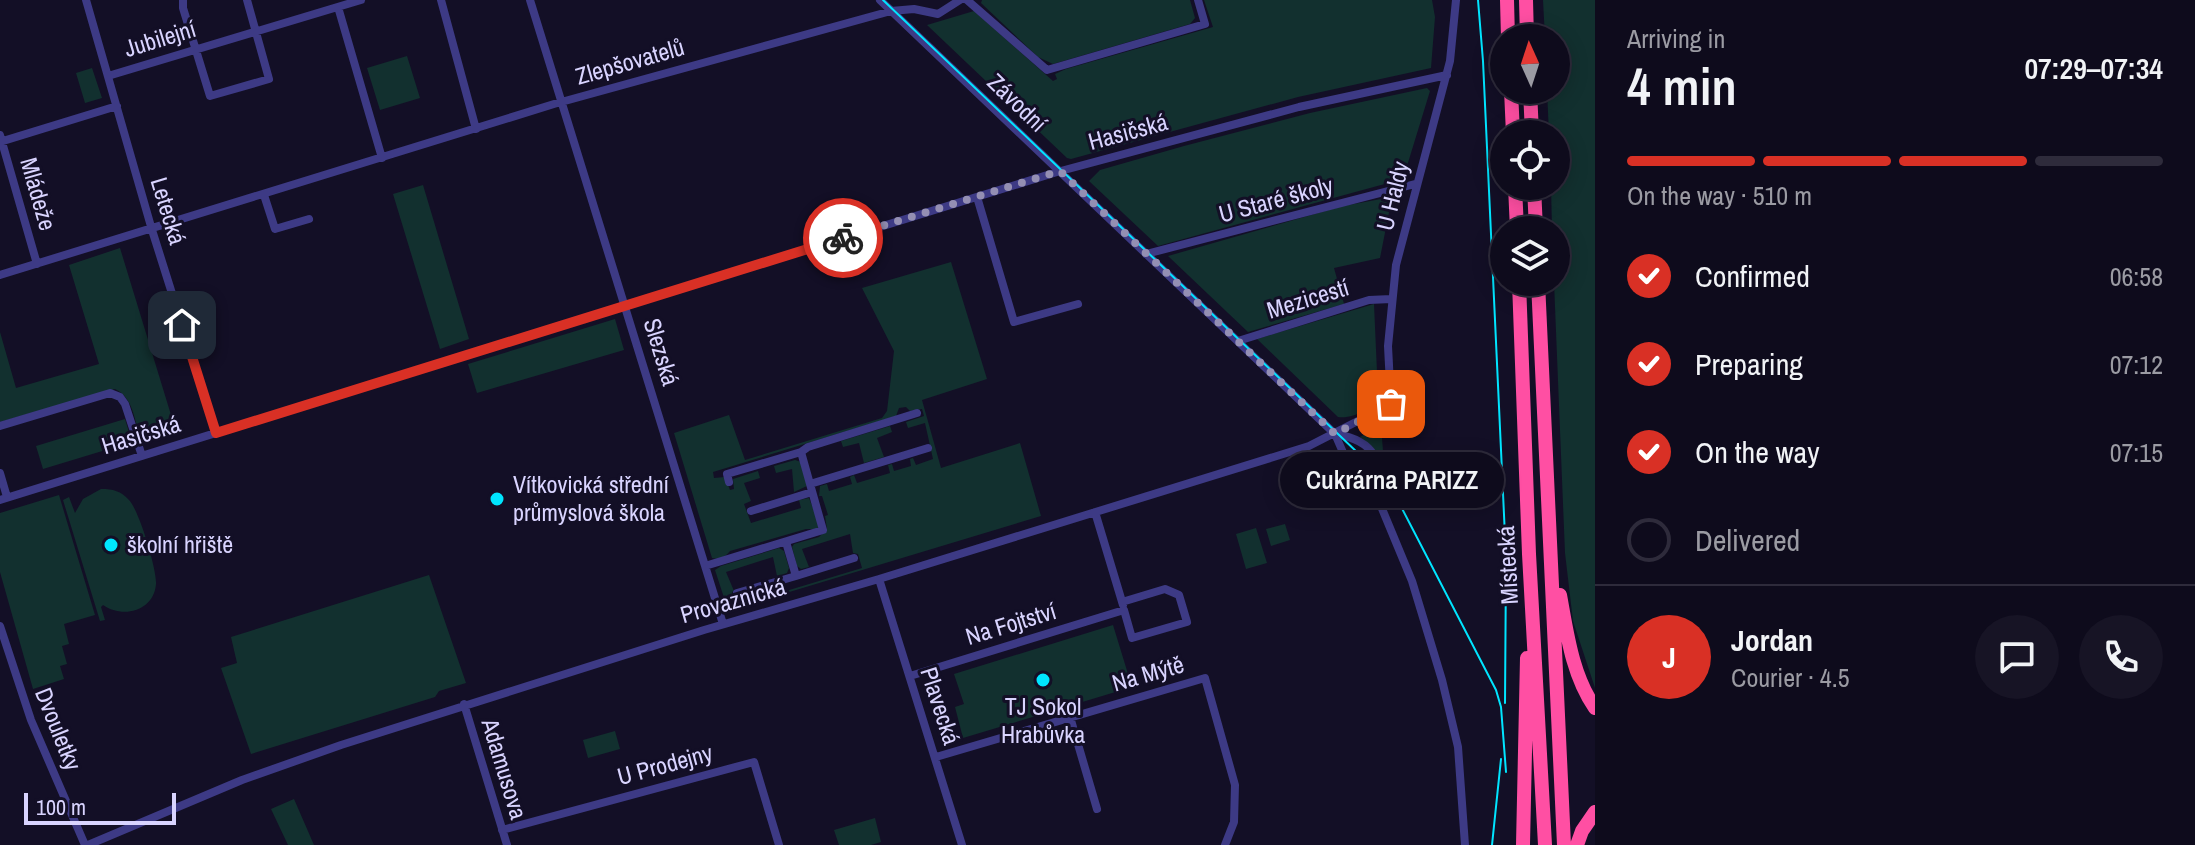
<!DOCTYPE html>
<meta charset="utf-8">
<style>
:root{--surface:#0e0b1c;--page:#171425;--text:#f1f3f6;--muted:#9b9ba3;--line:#2e2b3b;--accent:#d93025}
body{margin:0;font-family:"Archivo Narrow",sans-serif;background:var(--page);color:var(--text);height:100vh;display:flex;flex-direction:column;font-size:30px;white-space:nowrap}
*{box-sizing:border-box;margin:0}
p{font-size:26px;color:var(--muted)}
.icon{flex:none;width:44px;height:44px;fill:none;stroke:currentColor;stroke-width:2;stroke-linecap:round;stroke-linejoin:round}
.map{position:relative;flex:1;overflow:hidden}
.sheet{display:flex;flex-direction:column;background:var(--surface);width:600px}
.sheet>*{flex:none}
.needle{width:52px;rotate:357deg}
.fabs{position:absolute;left:1490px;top:24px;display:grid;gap:16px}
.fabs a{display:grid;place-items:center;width:80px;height:80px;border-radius:50%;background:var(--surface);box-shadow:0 4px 20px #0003,0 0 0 2px var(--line);font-size:40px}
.scale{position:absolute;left:24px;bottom:20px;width:152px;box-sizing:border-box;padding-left:8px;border:4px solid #d9d4ff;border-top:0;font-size:22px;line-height:28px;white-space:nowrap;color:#d9d4ff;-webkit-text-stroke:6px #130f26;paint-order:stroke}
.pin{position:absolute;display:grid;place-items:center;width:68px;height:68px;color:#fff;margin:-34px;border-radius:16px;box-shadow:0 4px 12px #0006}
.courier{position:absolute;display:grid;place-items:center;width:80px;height:80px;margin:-40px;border:6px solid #d93025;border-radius:50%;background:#fff;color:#222;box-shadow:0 2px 10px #0007}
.bubble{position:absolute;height:56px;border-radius:28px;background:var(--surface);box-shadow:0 4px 20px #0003,0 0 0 2px var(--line);font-size:26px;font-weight:600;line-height:56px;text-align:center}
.headline em{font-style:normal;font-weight:600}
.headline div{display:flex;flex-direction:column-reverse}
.headline{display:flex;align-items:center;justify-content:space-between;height:136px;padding:0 32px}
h1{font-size:52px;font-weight:600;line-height:60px}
.bar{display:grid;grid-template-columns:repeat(4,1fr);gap:12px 8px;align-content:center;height:96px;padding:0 32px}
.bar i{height:10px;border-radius:6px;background:var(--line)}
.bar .selected{background:var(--accent)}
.bar p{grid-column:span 4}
.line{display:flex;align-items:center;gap:20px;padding:0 32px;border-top:2px solid var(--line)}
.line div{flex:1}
.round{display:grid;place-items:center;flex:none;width:84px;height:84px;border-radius:42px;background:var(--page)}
ol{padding:0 32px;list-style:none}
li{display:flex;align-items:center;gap:24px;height:88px}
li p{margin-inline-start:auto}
li .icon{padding:8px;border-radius:50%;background:var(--accent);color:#fff;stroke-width:4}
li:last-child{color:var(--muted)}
li i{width:44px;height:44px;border:4px solid var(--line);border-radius:50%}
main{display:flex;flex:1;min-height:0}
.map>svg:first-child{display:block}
</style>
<main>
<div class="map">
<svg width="1595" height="845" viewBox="0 0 1595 845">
<rect width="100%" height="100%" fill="#130f26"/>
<!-- green -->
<path fill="#12302f" d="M982,0H1190L1195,18L1190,24L1053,64L1038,57L981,3Z
M1204,0H1432L1435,17L1431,68L1298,97L1071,159L1067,158L927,25L974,11L1053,81L1057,79L1055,74L1066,69L1213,27Z
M1543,0H1595V688L1573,621L1565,553L1554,282L1556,230H1552L1551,186H1556V134H1549L1547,90H1556V38H1545Z
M407,56L420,98L380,110L367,68Z
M92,68L102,98L85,103L76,73Z
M1427,88L1430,91L1403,179L1158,246L1089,181L1100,170L1184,146L1310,113Z
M423,185L469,339L440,349L393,194Z
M1392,197L1380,258L1334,268L1344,304L1248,332L1168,256L1343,206Z
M120,248L175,428L140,439C135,421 133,397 115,389L0,422V332L16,388L99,364L69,265Z
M951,262L987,379L922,400L941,468L1020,443L1041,516L733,609L727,607L715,570L721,566L779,548L784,551L789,568L787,573L777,576L773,557L726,572L734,591L732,592L736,606L862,568L858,554L853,553L850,534L802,549L809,567L801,569L797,566L792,547L794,544L819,537L827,529L825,516L828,515L822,496H819L820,486L827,484L829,491L852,484L850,477L854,475L857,483L890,473L888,465L892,464L894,471L911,466L910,459L913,458L916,465L933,459L925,423L908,428L906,422L924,416L922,409L910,411L906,407L899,408L896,416L713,472L714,478L725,477L730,490L734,489L733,479L758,471L760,478L744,483L751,501L744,504L751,523L801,508L799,500L809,498L820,526L817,529H806L730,551C725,557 720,560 712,558L674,433L729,415L745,460L882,418L887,411L894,351L862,288Z
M1374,304L1378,395C1371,409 1354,419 1338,417L1257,339Z
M615,319L624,350L477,393L468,364Z
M125,419L132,442L43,469L36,446Z
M1381,425L1383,451L1379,454L1360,437Z
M890,426L892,432L877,438L884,457L864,463L859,443L843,447L841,441Z
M795,460L801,462L807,486L794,492L792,469L776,473L774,466Z
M101,489C113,489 121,491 129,500C139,510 157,570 156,584C154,611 123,619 103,605L101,607L105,620L100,621L63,500L69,497L75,513L83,499Z
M59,495L95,615L64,624L69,644L62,646L67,664L60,666L64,679L33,689L0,572V513Z
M1285,524L1290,540L1271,546L1266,529Z
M1256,528L1267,563L1246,569L1236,534Z
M429,575L466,683L439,691L435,697L251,754L221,668L237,663L231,637Z
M1113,625L1132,687L963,738L955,707L964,704L954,674Z
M615,731L620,749L588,758L583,740Z
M294,799L314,845H288L271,809Z
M875,818L881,842L871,845H839L834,830Z"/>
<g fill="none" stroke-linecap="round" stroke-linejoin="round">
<!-- street -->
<path stroke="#3d3a85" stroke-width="8" d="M86,0L152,230L216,433
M183,0V8L210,96L269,79L247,0
M441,0L476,129
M530,0L723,624
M880,0L1335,434L1345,457L1378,499L1412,581L1442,680L1458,747L1465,845
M967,0L1047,70L1205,24L1198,0
M338,7L382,158
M108,76L361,0
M0,135L37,264
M0,142L117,106
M264,195L275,229L309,219
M977,197L1014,322L1078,304
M1146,254L1415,184
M0,275L554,104L891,11L914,9L938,14L960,0
M1238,341L1369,300L1391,299
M0,426L110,393L120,397L125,404L142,456
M1336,434C1376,441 1383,462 1378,499
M0,473L7,497
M729,482L727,474L801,452
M810,484L801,452L808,447L917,413
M0,500L1057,172L1299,107L1447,75
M751,511L812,492
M1095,512L1123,605
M705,566L823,530L810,484L928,448
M796,576L854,558
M879,579L962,845
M737,593L796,576L786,542
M0,626L31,720L85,845
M910,676L1124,610L1132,638L1187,622L1179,595L1165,589L1122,602
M464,704L507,845
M1070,717L1097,809
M936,757L1205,678L1235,785L1234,822L1225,845
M502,830L754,762L779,845
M88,845L242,780L341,745L704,630L879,579L1309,446L1391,404L1388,346L1396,265L1450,61L1456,0"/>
<!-- highway -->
<path stroke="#ff4fa3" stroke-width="14" d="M1507,0L1508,38
M1526,0L1527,38
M1511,90L1513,134
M1530,90L1532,134
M1515,186L1517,230
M1534,186L1536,230
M1519,282L1529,554L1545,845
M1538,282L1564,845
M1560,595C1567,633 1572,675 1595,708
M1523,845L1527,658
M1577,845L1582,831L1595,812"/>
<!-- tram -->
<path stroke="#00e5ff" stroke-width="2" d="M883,0L1381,475L1395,495L1496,690L1501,707L1506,772
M1478,0L1483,61L1506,558L1505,703
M1492,845L1501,759"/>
</g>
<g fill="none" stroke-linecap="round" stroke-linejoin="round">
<!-- done -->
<path stroke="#948fb3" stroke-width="8" stroke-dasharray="0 14.4" d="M843,238L1060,171L1335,434L1391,404"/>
<!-- route -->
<path stroke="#d93025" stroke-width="10" d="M182,325L216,433L843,238"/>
</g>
<!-- markers -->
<g fill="#00e5ff" stroke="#130f26" stroke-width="3">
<circle cx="497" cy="499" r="8"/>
<circle cx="111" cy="545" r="8"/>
<circle cx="1043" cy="680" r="8"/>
</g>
<g text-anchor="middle" stroke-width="6" stroke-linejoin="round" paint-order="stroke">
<!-- street labels -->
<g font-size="24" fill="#d9d4ff" stroke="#130f26">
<text transform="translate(160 39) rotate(-17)" y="8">Jubilejní</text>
<text transform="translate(630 62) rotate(-16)" y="8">Zlepšovatelů</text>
<text transform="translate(1017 103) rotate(44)" y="8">Závodní</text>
<text transform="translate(1128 132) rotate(-15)" y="8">Hasičská</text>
<text transform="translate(38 194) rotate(74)" y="8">Mládeže</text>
<text transform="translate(1393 196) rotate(-76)" y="8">U Haldy</text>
<text transform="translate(1276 200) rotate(-15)" y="8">U Staré školy</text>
<text transform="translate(168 211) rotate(73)" y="8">Letecká</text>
<text transform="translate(1308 299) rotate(-17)" y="8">Mezicestí</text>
<text transform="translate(661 352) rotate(73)" y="8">Slezská</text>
<text transform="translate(141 435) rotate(-17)" y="8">Hasičská</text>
<text transform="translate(1508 565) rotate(-93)" y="8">Místecká</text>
<text transform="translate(733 601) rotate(-16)" y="8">Provaznická</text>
<text transform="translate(1011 624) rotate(-17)" y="8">Na Fojtství</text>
<text transform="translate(1148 674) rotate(-16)" y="8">Na Mýtě</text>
<text transform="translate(940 706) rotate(72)" y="8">Plavecká</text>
<text transform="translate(58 729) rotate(68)" y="8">Dvouletky</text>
<text transform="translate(665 765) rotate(-15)" y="8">U Prodejny</text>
<text transform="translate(504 769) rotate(73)" y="8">Adamusova</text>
</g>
<!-- poi labels -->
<g font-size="24" fill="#d9d4ff" stroke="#130f26" text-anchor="start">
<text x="513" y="493">Vítkovická střední<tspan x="513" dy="28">průmyslová škola</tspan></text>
<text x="127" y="553">školní hřiště</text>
<text x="1043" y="715" text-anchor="middle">TJ Sokol<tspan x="1043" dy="28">Hrabůvka</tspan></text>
</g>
</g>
</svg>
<div class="fabs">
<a><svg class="needle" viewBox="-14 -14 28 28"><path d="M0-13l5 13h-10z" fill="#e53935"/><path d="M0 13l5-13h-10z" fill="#9b9ba3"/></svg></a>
<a><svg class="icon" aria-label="locate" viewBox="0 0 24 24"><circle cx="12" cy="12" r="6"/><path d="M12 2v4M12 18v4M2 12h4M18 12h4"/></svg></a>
<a><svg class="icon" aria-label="layers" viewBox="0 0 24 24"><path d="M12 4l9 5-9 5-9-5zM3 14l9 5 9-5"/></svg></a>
</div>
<div class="scale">100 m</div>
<div class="pin" style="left:1391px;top:404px;background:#ea580c"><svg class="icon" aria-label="bag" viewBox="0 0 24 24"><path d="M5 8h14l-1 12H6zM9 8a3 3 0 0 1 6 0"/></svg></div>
<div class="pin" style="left:182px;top:325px;background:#1f2937"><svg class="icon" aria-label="home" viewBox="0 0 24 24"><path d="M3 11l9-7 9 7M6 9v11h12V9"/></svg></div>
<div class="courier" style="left:843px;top:238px"><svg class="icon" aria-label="bike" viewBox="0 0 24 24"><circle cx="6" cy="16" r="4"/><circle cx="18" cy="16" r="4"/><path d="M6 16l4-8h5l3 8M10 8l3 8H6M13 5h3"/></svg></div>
<div class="bubble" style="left:1280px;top:452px;width:224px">Cukrárna PARIZZ</div>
</div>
<section class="sheet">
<div class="headline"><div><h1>4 min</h1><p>Arriving in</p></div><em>07:29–07:34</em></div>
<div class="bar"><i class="selected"></i><i class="selected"></i><i class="selected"></i><i></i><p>On the way · 510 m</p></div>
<ol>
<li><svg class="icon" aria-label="check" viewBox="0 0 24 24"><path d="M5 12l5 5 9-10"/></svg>Confirmed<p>06:58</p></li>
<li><svg class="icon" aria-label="check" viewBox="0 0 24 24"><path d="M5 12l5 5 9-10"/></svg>Preparing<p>07:12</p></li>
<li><svg class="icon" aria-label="check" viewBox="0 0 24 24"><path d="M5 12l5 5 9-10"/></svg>On the way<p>07:15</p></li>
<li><i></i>Delivered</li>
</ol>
<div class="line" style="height:144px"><b class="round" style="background:var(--accent);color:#fff">J</b><div><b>Jordan</b><p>Courier · 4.5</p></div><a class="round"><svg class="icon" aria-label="chat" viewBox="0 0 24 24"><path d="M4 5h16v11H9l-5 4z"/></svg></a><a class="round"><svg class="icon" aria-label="phone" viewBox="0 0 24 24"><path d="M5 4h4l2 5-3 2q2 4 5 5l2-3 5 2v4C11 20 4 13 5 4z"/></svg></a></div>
</section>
</main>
